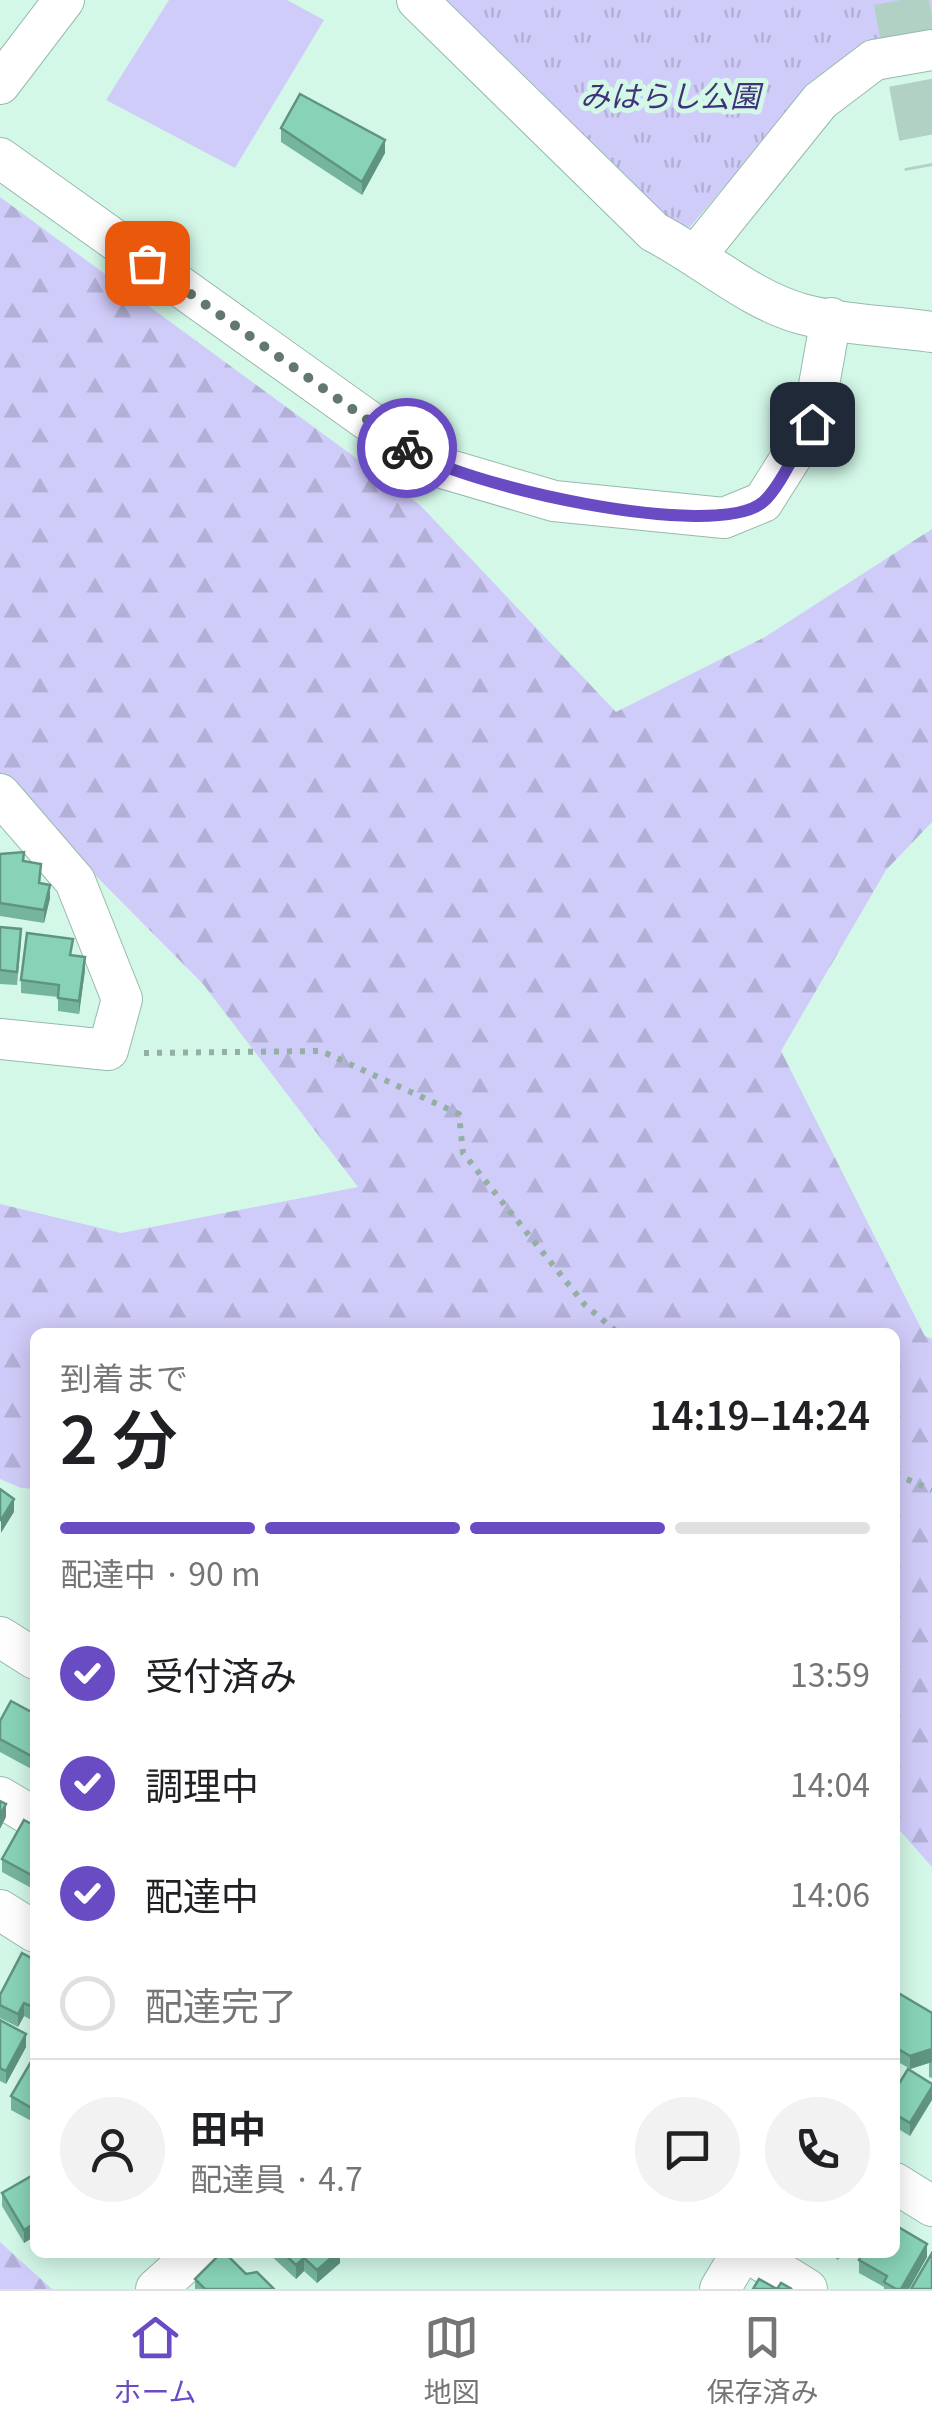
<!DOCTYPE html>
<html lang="ja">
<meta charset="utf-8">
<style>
:root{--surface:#fff;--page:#f2f2f2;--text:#202124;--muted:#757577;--line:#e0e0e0;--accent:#694bc4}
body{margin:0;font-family:Georgia,"Noto Sans JP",serif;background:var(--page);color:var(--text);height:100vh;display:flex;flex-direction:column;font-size:38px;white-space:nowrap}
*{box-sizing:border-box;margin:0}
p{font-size:32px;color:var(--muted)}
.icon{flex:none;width:55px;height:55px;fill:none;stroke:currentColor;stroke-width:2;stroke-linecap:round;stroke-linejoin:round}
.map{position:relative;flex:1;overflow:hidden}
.details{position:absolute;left:30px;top:1328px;width:870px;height:930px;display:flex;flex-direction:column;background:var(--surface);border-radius:15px;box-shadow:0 5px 25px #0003}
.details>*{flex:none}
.pin{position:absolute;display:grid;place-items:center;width:85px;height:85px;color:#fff;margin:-42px;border-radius:20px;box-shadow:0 5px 15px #0006}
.courier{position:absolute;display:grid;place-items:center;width:100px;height:100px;margin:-50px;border:8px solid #694bc4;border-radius:50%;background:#fff;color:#222;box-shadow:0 2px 12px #0007}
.overview em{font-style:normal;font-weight:600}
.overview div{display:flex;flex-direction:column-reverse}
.overview{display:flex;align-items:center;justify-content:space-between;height:170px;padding:0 30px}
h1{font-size:65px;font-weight:600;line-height:75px}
.bar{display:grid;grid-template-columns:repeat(4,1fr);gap:15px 10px;align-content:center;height:120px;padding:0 30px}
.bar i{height:12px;border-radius:8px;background:var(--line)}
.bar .current{background:var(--accent)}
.bar p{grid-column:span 4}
.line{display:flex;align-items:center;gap:25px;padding:0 30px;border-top:2px solid var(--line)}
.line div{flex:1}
.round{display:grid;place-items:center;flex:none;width:105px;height:105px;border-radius:52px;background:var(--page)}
ol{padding:0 30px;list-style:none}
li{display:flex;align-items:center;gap:30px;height:110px}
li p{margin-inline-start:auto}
li .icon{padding:10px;border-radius:50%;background:var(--accent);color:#fff;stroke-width:4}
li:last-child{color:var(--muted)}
li i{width:55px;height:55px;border:5px solid var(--line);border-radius:50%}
.dock{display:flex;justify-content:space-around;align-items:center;height:140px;border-top:2px solid var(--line);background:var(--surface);font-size:28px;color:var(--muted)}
.dock a{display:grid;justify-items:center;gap:5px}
.dock .current{color:var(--accent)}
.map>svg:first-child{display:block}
</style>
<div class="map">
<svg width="932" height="2289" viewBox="0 0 932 2289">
<defs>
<pattern id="grass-tufts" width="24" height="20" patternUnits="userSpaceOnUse" patternTransform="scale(2.5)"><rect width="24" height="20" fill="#d0ccf9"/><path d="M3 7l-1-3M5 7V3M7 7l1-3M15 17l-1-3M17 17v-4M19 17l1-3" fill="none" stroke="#b2b0d6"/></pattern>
<pattern id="forest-firs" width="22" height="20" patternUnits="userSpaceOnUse" patternTransform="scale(2.5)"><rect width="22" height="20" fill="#d0ccf9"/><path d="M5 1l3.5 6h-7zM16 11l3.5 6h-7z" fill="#b2b0d6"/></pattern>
</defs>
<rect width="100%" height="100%" fill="#d3f8e8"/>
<!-- grass -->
<path fill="url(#grass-tufts)" d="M433,0H932V32L890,35L814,81L690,227L657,222Z"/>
<!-- forest -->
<path fill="url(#forest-firs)" d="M0,197L420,505L616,712L765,637L932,529V822L886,870L781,1051L925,1336L932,1339V1867L895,1825V1332H35V1489L21,1488L0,1479V1204L121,1233L358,1187L203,984L0,779Z
M0,2242L52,2289H0Z"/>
<!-- garden -->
<path fill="#d0ccf9" d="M169,0H287L324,20L235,168L106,100Z"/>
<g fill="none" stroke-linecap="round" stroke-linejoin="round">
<!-- highway-tunnel -->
<path stroke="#b0d1c3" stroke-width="55" stroke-dasharray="55 28" stroke-linecap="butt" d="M901,0L932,166"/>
<defs>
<path id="minor" d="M417,0L654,232C703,257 748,299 802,314C843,325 890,326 932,332
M0,84L64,0
M0,158L429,464L554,501L724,518L763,502L812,424L831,318
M697,254L820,101L874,60L932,50
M0,794L75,881L122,999L108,1050L0,1039
M0,1637L35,1659
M0,1797L35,1818
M0,1910L35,1932
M895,2183L932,2206
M747,2252L807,2289
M156,2289L197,2252
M720,2289L742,2252"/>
</defs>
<!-- minor casing -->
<use href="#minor" stroke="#97baac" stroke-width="42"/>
<!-- path -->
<path stroke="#94b0a4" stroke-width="6" stroke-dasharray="5 8" stroke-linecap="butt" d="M144,1053L321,1051L459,1114L463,1153L585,1305L617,1332
M895,1474L932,1490"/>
<!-- minor -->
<use href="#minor" stroke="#fff" stroke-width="40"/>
</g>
<!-- wall -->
<path fill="#75b59d" d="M281,128L385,153L362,195L281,142Z
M0,854L24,861L50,898L44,923L0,916Z
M0,927L21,942L17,985L0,984Z
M72,955L85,970L79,1014L58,1011V997L21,993V980Z
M35,1714V1771L0,1752V1721Z
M35,1826V1890L2,1872V1859Z
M35,1960V2022L24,2016L18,2027L0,2018V1995Z
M895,2003L932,2013V2078L929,2077V2063L910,2069L895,2060Z
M0,2020L26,2047L6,2084L0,2081Z
M35,2062V2123L11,2110V2096Z
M932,2084L910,2136L895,2127V2090Z
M35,2174V2236L24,2243L2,2206V2193Z
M267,2252H340V2263L317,2283L304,2271L296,2279Z
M827,2252H843L838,2260Z
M927,2257L909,2289H884V2287L859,2273V2260Z
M246,2274L274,2289H195V2279Z"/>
<!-- shaded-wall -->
<path fill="#5f9480" d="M385,140V153L362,195V182Z
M50,885V898L44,923V910Z
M85,957V970L79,1014V1001Z
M14,1499V1512L1,1533V1520Z
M6,1804V1817L0,1829V1815Z
M24,2003V2016L18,2027V2014Z
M26,2034V2047L6,2084V2071Z
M932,2049V2062L910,2069V2056Z
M932,2087V2100L910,2136V2123Z
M35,2223V2236L24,2243V2230Z
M927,2244V2257L909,2289H901Z
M338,2252H340V2263L317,2283V2270Z
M304,2258V2271L296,2279V2265Z"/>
<!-- building -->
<path fill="#88d3b7" stroke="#5f9480" stroke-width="2.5" d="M300,94L385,140L362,182L281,128Z
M24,852L23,861L41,864L39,883L50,885L44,910L0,903V854Z
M0,927L21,929L17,972L0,970Z
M27,933L73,939L70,955L85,957L79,1001L58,998L59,985L21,980Z
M0,1489L14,1499L1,1520H0Z
M11,1701L35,1714V1758L0,1739V1721Z
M0,1801L6,1804L0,1815Z
M24,1820L35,1826V1877L2,1859Z
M22,1953L35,1960V2008L24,2003L18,2014L0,2005V1995Z
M900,1994L932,2013V2049L910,2056L895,2047V2003Z
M0,2020L26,2034L6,2071L0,2068Z
M32,2060L35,2062V2110L11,2096Z
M908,2069L932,2084V2087L910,2123L895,2114V2090Z
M35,2174V2223L24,2230L2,2193Z
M895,2225L927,2244L901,2289H896L884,2282L887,2276L859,2260L863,2252H895Z
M222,2252H224L246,2274L257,2272L274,2289H205L195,2279Z
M282,2252H338L317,2270L304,2258L296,2265Z
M932,2253V2289H911Z
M759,2279L777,2289L781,2283L792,2289H753Z"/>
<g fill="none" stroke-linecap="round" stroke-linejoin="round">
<!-- done -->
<path stroke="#62786e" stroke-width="10" stroke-dasharray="0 18" d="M147,263L407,448"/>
<!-- route -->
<path stroke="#694bc4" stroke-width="12" d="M407,448C456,484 715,543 763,502C780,488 799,444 812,424"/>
</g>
<g text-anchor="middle" stroke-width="10" stroke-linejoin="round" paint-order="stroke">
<!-- park labels -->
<g font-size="30" font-style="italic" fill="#413278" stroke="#d3f8e8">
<text x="670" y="107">みはらし公園</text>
</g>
</g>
</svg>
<div class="pin" style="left:147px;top:263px;background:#ea580c"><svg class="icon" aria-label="bag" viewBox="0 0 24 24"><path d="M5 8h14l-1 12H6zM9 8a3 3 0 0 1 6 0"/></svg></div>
<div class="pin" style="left:812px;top:424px;background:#1f2937"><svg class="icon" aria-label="home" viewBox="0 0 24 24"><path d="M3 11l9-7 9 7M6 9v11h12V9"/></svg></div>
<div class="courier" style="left:407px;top:448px"><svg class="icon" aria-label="bike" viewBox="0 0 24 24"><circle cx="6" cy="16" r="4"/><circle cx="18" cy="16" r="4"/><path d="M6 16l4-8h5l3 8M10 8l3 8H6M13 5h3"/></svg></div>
<section class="details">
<div class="overview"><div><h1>2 分</h1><p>到着まで</p></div><em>14:19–14:24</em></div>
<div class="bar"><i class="current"></i><i class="current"></i><i class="current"></i><i></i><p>配達中 · 90 m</p></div>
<ol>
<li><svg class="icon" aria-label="check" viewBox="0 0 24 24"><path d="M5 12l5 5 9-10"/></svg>受付済み<p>13:59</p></li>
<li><svg class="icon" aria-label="check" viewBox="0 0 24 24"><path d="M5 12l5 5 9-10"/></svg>調理中<p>14:04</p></li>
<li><svg class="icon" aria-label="check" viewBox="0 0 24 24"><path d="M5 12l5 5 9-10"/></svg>配達中<p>14:06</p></li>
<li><i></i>配達完了</li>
</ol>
<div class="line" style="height:180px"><a class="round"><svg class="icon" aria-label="person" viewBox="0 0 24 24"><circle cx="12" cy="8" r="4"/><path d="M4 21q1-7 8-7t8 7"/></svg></a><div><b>田中</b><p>配達員 · 4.7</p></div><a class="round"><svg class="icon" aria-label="chat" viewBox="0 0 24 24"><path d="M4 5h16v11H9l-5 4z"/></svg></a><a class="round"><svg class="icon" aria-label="phone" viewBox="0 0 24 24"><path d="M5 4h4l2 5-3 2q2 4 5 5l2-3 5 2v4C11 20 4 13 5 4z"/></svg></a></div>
</section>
</div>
<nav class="dock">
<a class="current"><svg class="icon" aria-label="home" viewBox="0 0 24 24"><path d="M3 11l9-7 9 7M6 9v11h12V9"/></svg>ホーム</a>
<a><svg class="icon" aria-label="map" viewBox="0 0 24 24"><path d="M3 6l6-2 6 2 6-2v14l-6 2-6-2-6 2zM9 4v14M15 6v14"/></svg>地図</a>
<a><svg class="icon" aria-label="saved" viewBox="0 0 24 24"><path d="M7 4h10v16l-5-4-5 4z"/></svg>保存済み</a>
</nav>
